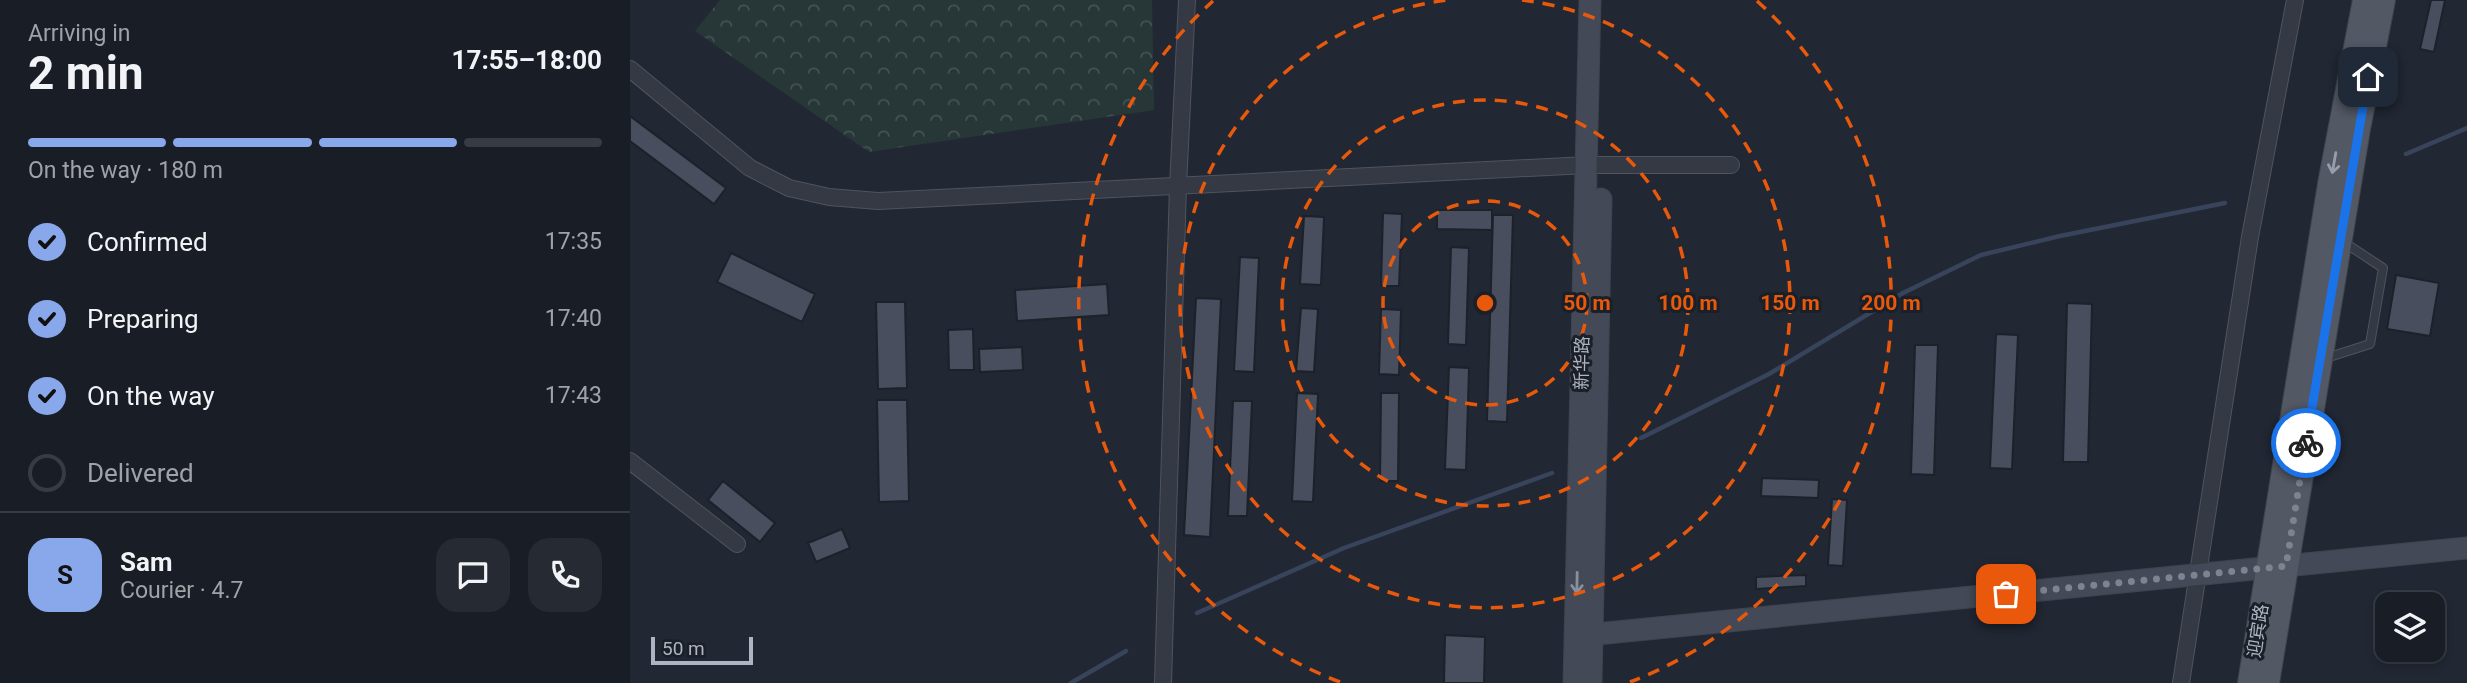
<!DOCTYPE html>
<meta charset="utf-8">
<style>
:root{--surface:#191d26;--page:#262a32;--text:#f1f3f6;--muted:#9fa2a7;--line:#373b43;--accent:#89a8eb}
body{margin:0;font-family:Roboto,"Noto Sans SC",sans-serif;background:var(--page);color:var(--text);height:100vh;display:flex;flex-direction:column;font-size:26px;white-space:nowrap}
*{box-sizing:border-box;margin:0}
p{font-size:23px;color:var(--muted)}
.icon{flex:none;width:38px;height:38px;fill:none;stroke:currentColor;stroke-width:2;stroke-linecap:round;stroke-linejoin:round}
.map{position:relative;flex:1;overflow:hidden}
.panel{display:flex;flex-direction:column;background:var(--surface);width:630px}
.panel>*{flex:none}
.tools{position:absolute;left:1745px;top:592px;display:grid;gap:14px}
.tools a{display:grid;place-items:center;width:70px;height:70px;border-radius:14px;background:var(--surface);box-shadow:0 4px 10px #0003,0 0 0 2px var(--line);font-size:35px}
.scale{position:absolute;left:21px;bottom:18px;width:102px;box-sizing:border-box;padding-left:7px;border:4px solid #aeb4c1;border-top:0;font-size:19px;line-height:24px;white-space:nowrap;color:#aeb4c1;-webkit-text-stroke:5px #1a1f28;paint-order:stroke}
.pin{position:absolute;display:grid;place-items:center;width:60px;height:60px;color:#fff;margin:-30px;border-radius:14px;box-shadow:0 4px 10px #0006}
.courier{position:absolute;display:grid;place-items:center;width:70px;height:70px;margin:-35px;border:5px solid #1a73e8;border-radius:50%;background:#fff;color:#222;box-shadow:0 2px 9px #0007}
.headline em{font-style:normal;font-weight:700}
.headline div{display:flex;flex-direction:column-reverse}
.headline{display:flex;align-items:center;justify-content:space-between;height:119px;padding:0 28px}
h1{font-size:46px;font-weight:700;line-height:52px}
.bar{display:grid;grid-template-columns:repeat(4,1fr);gap:10px 7px;align-content:center;height:84px;padding:0 28px}
.bar i{height:9px;border-radius:5px;background:var(--line)}
.bar .selected{background:var(--accent)}
.bar p{grid-column:span 4}
.line{display:flex;align-items:center;gap:18px;padding:0 28px;border-top:2px solid var(--line)}
.line div{flex:1}
.round{display:grid;place-items:center;flex:none;width:74px;height:74px;border-radius:21px;background:var(--page)}
ol{padding:0 28px;list-style:none}
li{display:flex;align-items:center;gap:21px;height:77px}
li p{margin-inline-start:auto}
li .icon{padding:7px;border-radius:50%;background:var(--accent);color:#111;stroke-width:4}
li:last-child{color:var(--muted)}
li i{width:38px;height:38px;border:4px solid var(--line);border-radius:50%}
main{display:flex;flex:1;min-height:0}
.map>svg:first-child{display:block}
</style>
<main>
<section class="panel">
<div class="headline"><div><h1>2 min</h1><p>Arriving in</p></div><em>17:55–18:00</em></div>
<div class="bar"><i class="selected"></i><i class="selected"></i><i class="selected"></i><i></i><p>On the way · 180 m</p></div>
<ol>
<li><svg class="icon" aria-label="check" viewBox="0 0 24 24"><path d="M5 12l5 5 9-10"/></svg>Confirmed<p>17:35</p></li>
<li><svg class="icon" aria-label="check" viewBox="0 0 24 24"><path d="M5 12l5 5 9-10"/></svg>Preparing<p>17:40</p></li>
<li><svg class="icon" aria-label="check" viewBox="0 0 24 24"><path d="M5 12l5 5 9-10"/></svg>On the way<p>17:43</p></li>
<li><i></i>Delivered</li>
</ol>
<div class="line" style="height:126px"><b class="round" style="background:var(--accent);color:#111">S</b><div><b>Sam</b><p>Courier · 4.7</p></div><a class="round"><svg class="icon" aria-label="chat" viewBox="0 0 24 24"><path d="M4 5h16v11H9l-5 4z"/></svg></a><a class="round"><svg class="icon" aria-label="phone" viewBox="0 0 24 24"><path d="M5 4h4l2 5-3 2q2 4 5 5l2-3 5 2v4C11 20 4 13 5 4z"/></svg></a></div>
</section>
<div class="map">
<svg width="1837" height="683" viewBox="0 0 1837 683">
<defs>
<pattern id="park-crowns" width="20" height="18" patternUnits="userSpaceOnUse" patternTransform="scale(1.75)"><rect width="20" height="18" fill="#273738"/><path d="M2 6a3 3 0 1 1 6 0M12 15a3 3 0 1 1 6 0" fill="none" stroke="#445253"/></pattern>
</defs>
<rect width="100%" height="100%" fill="#212733"/>
<!-- park -->
<path fill="url(#park-crowns)" d="M90,0H522L524,110L239,152L65,31Z"/>
<g fill="none" stroke-linecap="round" stroke-linejoin="round">
<!-- stream -->
<path stroke="#38445b" stroke-width="4.5" d="M1776,154L1837,128
M1011,438L1139,374L1273,293L1351,255L1430,236L1595,203
M567,613L714,548L922,473
M441,683L496,651"/>
</g>
<!-- building -->
<path fill="#484e5d" stroke="#1c212a" stroke-width="2" d="M1801,0H1815L1804,52L1790,49Z
M0,116L96,188L84,204L0,141Z
M807,210H862V230L807,229Z
M753,213L772,214L769,286H751Z
M863,215H883L877,422L857,421Z
M674,216L694,217L691,285L670,284Z
M821,247L839,248L836,345L818,344Z
M101,253L185,294L172,322L87,282Z
M610,257L629,258L624,372L604,371Z
M1766,275L1809,283L1800,336L1757,329Z
M477,284L479,315L387,321L385,290Z
M566,298L591,299L580,537L554,535Z
M246,302H275L277,388L248,389Z
M1437,303L1462,304L1458,462H1433Z
M671,308L688,309L684,372L666,371Z
M751,309L771,310L769,375L749,374Z
M343,329L344,370H319L318,330Z
M1366,334L1388,335L1382,469L1360,468Z
M1285,345H1308L1304,475L1281,474Z
M392,347L393,370L350,372L349,349Z
M819,367L839,368L836,470L815,469Z
M667,393L688,394L683,502L662,501Z
M751,393H769L768,481H750Z
M247,400H277L279,501L249,502Z
M603,401H622L617,516H598Z
M1132,478L1189,480L1188,498L1131,496Z
M93,481L145,523L130,542L78,500Z
M1202,499L1217,500L1213,566L1198,565Z
M212,529L220,548L186,562L178,543Z
M1176,575V586L1126,589V577Z
M815,635L855,637L854,683H814Z"/>
<g fill="none" stroke-linecap="round" stroke-linejoin="round">
<defs>
<path id="lane" d="M1693,359L1740,344L1753,268L1712,241"/>
<path id="street" d="M0,69L120,168L159,188L199,197L248,201L957,165H1101
M0,461L107,544
M533,683L548,186L557,0
M1551,683L1620,237L1665,0"/>
<path id="secondary" d="M946,636L1837,548
M944,683L960,0
M961,683L971,199"/>
<path id="primary" d="M1620,683L1700,184L1735,0
M1637,683L1728,129L1753,0"/>
</defs>
<!-- lane casing -->
<use href="#lane" stroke="#4f545f" stroke-width="10"/>
<!-- street casing -->
<use href="#street" stroke="#4f545f" stroke-width="18"/>
<!-- secondary casing -->
<use href="#secondary" stroke="#3e434d" stroke-width="23"/>
<!-- primary casing -->
<use href="#primary" stroke="#3e434d" stroke-width="26"/>
<!-- lane -->
<use href="#lane" stroke="#343944" stroke-width="8"/>
<!-- street -->
<use href="#street" stroke="#343944" stroke-width="16"/>
<!-- secondary -->
<use href="#secondary" stroke="#434956" stroke-width="21"/>
<!-- primary -->
<use href="#primary" stroke="#525864" stroke-width="24"/>
</g>
<!-- one-way arrows -->
<defs><path id="oneway-shaft" d="M-6 0H5M1.5-3L5.5 0L1.5 3" fill="none" stroke-width="1.6" stroke-linecap="round" stroke-linejoin="round" transform="scale(1.75)"/></defs>
<use stroke="#979daa" href="#oneway-shaft" transform="translate(1704 163) rotate(100)"/>
<use stroke="#898f9c" href="#oneway-shaft" transform="translate(947 583) rotate(91)"/>
<g fill="none" stroke-linecap="round" stroke-linejoin="round">
<!-- done -->
<path stroke="#7d838f" stroke-width="7" stroke-dasharray="0 12.6" d="M1376,594L1656,566L1676,443"/>
<!-- route -->
<path stroke="#1a73e8" stroke-width="9" d="M1676,443L1738,77"/>
</g>
<!-- distance rings -->
<g fill="none" stroke="#e8590c" stroke-width="3.5" stroke-dasharray="12 9">
<circle cx="855" cy="303" r="102"/>
<circle cx="855" cy="303" r="203"/>
<path d="M892 0A305 305 0 1 1 818 0"/>
<path d="M710 682A406 406 0 0 1 583 1M1127 1A406 406 0 0 1 1000 682"/>
</g>
<g text-anchor="middle" stroke-width="6" stroke-linejoin="round" paint-order="stroke">
<!-- street labels -->
<g font-size="18" fill="#aeb4c1" stroke="#1a1f28">
<text transform="translate(952 363) rotate(-89)" y="6">新华路</text>
<text transform="translate(1628 631) rotate(-81)" y="6">迎宾路</text>
</g>
</g>
<circle cx="855" cy="303" r="10" fill="#e8590c" stroke="#1a1f28" stroke-width="3.5"/>
<g font-size="21" text-anchor="middle" font-weight="bold" fill="#e8590c" stroke="#1a1f28" stroke-width="6" stroke-linejoin="round" paint-order="stroke">
<text x="957" y="310">50 m</text>
<text x="1058" y="310">100 m</text>
<text x="1160" y="310">150 m</text>
<text x="1261" y="310">200 m</text>
</g>
</svg>
<div class="tools">
<a><svg class="icon" aria-label="layers" viewBox="0 0 24 24"><path d="M12 4l9 5-9 5-9-5zM3 14l9 5 9-5"/></svg></a>
</div>
<div class="scale">50 m</div>
<div class="pin" style="left:1376px;top:594px;background:#ea580c"><svg class="icon" aria-label="bag" viewBox="0 0 24 24"><path d="M5 8h14l-1 12H6zM9 8a3 3 0 0 1 6 0"/></svg></div>
<div class="pin" style="left:1738px;top:77px;background:#1f2937"><svg class="icon" aria-label="home" viewBox="0 0 24 24"><path d="M3 11l9-7 9 7M6 9v11h12V9"/></svg></div>
<div class="courier" style="left:1676px;top:443px"><svg class="icon" aria-label="bike" viewBox="0 0 24 24"><circle cx="6" cy="16" r="4"/><circle cx="18" cy="16" r="4"/><path d="M6 16l4-8h5l3 8M10 8l3 8H6M13 5h3"/></svg></div>
</div>
</main>
